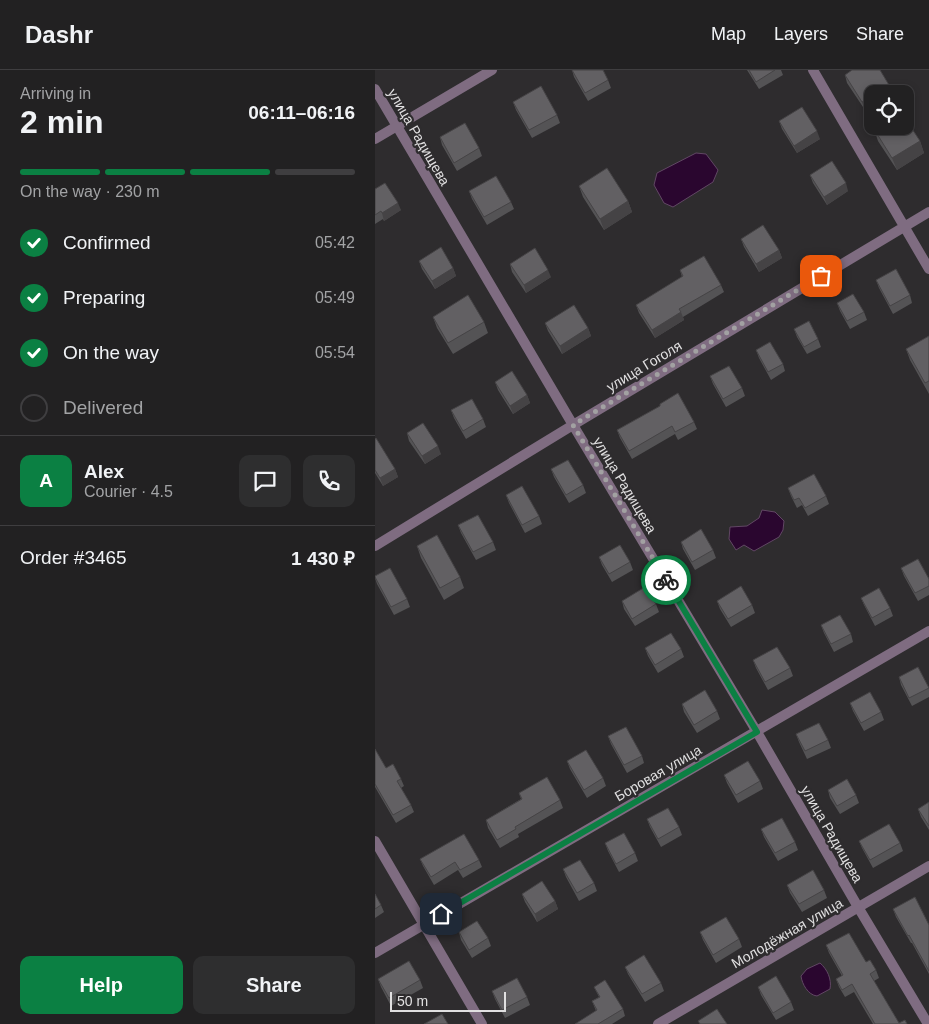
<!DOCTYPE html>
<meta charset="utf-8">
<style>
:root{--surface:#222122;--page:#2e2e2f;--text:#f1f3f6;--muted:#a2a3a5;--line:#3f3e40;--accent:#0b8043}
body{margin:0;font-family:Helvetica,sans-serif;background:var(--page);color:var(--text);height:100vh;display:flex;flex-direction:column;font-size:19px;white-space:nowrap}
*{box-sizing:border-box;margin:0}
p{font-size:16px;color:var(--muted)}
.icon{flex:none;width:28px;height:28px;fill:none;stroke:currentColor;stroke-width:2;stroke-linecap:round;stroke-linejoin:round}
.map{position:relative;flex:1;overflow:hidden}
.drawer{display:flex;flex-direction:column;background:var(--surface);width:375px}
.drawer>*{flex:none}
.buttons{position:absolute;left:489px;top:15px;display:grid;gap:10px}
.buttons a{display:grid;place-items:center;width:50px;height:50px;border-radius:10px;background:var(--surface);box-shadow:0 2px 8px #0003,0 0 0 1px var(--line);font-size:25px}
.scale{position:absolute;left:15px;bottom:12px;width:116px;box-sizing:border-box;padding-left:5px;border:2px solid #e1e0e1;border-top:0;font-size:14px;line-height:18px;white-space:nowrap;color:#e1e0e1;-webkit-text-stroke:4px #2e2c2e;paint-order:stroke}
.pin{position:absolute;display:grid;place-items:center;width:42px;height:42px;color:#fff;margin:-21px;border-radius:10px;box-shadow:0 2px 8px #0006}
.courier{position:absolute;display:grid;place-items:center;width:50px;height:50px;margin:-25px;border:4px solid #0b8043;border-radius:50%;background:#fff;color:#222;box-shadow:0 1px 6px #0007}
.overview em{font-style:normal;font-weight:700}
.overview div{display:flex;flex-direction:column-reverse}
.overview{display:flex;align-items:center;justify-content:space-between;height:85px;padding:0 20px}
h1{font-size:32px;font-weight:700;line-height:38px}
.bar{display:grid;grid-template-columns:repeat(4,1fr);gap:8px 5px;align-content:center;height:60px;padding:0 20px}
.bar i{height:6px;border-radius:4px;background:var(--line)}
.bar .active{background:var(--accent)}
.bar p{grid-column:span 4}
.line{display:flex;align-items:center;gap:12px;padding:0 20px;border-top:1px solid var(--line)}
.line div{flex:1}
.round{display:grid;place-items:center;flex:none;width:52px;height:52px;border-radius:10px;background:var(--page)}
ol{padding:0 20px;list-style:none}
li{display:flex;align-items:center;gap:15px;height:55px}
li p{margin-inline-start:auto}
li .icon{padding:5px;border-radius:50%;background:var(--accent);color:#fff;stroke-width:4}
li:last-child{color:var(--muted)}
li i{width:28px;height:28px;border:2px solid var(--line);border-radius:50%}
.cta{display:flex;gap:10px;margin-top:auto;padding:10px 20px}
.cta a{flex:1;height:58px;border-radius:10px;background:var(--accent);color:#fff;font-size:20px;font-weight:700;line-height:58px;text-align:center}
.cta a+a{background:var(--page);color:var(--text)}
header{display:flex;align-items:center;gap:30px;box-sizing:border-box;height:70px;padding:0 25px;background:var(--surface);border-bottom:1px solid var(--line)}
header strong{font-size:24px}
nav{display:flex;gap:28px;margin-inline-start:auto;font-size:18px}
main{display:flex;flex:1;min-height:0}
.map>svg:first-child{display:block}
</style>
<header>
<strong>Dashr</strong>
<nav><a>Map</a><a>Layers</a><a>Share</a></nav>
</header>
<main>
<section class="drawer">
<div class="overview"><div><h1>2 min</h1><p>Arriving in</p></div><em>06:11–06:16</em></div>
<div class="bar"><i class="active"></i><i class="active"></i><i class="active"></i><i></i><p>On the way · 230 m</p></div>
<ol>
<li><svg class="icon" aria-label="check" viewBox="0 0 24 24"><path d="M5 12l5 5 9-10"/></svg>Confirmed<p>05:42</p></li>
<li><svg class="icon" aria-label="check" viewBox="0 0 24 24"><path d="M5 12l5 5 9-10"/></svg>Preparing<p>05:49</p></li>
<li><svg class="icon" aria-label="check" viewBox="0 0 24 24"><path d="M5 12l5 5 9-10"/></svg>On the way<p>05:54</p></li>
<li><i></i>Delivered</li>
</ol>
<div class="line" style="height:90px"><b class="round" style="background:var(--accent);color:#fff">A</b><div><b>Alex</b><p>Courier · 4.5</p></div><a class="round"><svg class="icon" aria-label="chat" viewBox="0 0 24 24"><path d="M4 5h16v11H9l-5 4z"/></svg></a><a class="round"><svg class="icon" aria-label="phone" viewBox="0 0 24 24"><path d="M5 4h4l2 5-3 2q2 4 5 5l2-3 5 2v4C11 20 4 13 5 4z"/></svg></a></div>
<div class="line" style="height:65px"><div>Order #3465</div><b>1 430 ₽</b></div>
<div class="cta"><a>Help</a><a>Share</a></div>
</section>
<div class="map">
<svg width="554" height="954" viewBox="0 0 554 954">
<rect width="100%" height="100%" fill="#2e2c2e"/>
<!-- water -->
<path fill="#2a062f" stroke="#614764" d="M321,83L331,84L343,100L338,112L298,137L289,133L279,115L282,103Z
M387,440L400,442L409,451L408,460L404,467L379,481L369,475L361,480L354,469L355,457L372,456L384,448Z
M445,893C452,899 457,909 455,919L442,926C433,925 427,914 426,906L432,899Z"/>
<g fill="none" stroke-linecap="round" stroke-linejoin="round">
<!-- minor -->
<path stroke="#7f6c81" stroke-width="10" d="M438,0L554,199
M0,19L198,355L382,662L483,837L553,954
M0,476L198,355L554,142
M0,771L107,954
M0,883L554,561
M283,954L554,796"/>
<!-- tertiary -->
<path stroke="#7f6c81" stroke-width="10" d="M0,69L117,0"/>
</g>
<!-- wall -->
<path fill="#545355" d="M197,0L233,10L236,18L213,31L199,7Z
M372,0H406L408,5L384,19Z
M470,5L517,22L515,24H498V35L490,40L472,13Z
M138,32L182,45L185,53L157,68L141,40Z
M404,51L445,69L422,83L407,59Z
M499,59L545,71L549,83L522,100L503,71Z
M65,67L104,78L107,86L82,101L67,75Z
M435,105L473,121L452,135L438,113Z
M204,116L253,131L257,142L229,160L208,127Z
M0,119L26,140L9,151L8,149L0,154Z
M94,121L136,132L139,139L112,155L97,129Z
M366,169L404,180L407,188L384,202L369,177Z
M44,191L78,198L81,206L60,219L47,199Z
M135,194L176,207L151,223L137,202Z
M305,200L346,215L349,222L308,247L309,250L280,268L264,243L261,235L307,207Z
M501,210L535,225L537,233L518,244L504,218Z
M462,233L489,242L492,250L475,259L465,241Z
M58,247L109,252L113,263L78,284L62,258Z
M170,253L213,258L216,266L187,284L173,261Z
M419,259L443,269L446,277L432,284L422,267Z
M554,266V324L535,290L531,279Z
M381,280L408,294L410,301L396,310L384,288Z
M335,306L367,318L370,326L351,337L338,314Z
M120,312L152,325L155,333L138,344L123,320Z
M285,336L319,352L322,359L303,370L300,364L257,389L245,368L242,360Z
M76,340L108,349L111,357L91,369L79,348Z
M32,363L66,384L50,394L34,371Z
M0,369L20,399L23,407L8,416L0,403Z
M176,399L208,415L211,423L194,433L179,407Z
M413,418L451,426L454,434L433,446L427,435L422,438L416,426Z
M131,425L164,446L167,454L150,463L134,433Z
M83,455L118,472L121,480L101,490L86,463Z
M306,472L338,480L341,488L320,500L308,479Z
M42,476L85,507L89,518L69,530L46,488Z
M224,487L255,492L258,500L237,512L227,495Z
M526,498L554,509V525L543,531L529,506Z
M0,508L32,529L35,537L19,545L2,514Z
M486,528L515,538L518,546L500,556L489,535Z
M247,531L281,534L284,542L260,556L249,539Z
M342,531L377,535L380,543L356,557L345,539Z
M446,555L476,564L478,572L459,582L449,563Z
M270,578L306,579L309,587L283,603L273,586Z
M378,590L415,598L418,606L393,620L381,598Z
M524,607L554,618V627L537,636L526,615Z
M475,633L506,642L509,650L489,661L478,641Z
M307,634L342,641L345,649L322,663L309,642Z
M421,664L453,670L456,678L432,689L424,672Z
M233,666L267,686L269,693L252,703L236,674Z
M0,679L11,698L26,709L29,716L26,718L36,735L39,742L21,753L0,717Z
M192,691L228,708L231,716L212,728L195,699Z
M349,705L385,711L388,719L363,733L352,713Z
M453,720L481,725L484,733L465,744L455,728Z
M144,723L185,730L188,738L143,764L144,767L125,778L113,758L111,750L146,729Z
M554,732V760L546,747L543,739Z
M272,749L304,757L307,765L286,777L275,757Z
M386,759L420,772L423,780L403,791L389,767Z
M484,771L525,773L528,781L498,798L487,778Z
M230,773L260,783L263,791L244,802L233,781Z
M45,789L104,790L107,797L88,808L83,800L59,815L48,796Z
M188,799L219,813L222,821L204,831L191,807Z
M412,815L449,820L452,828L427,842L415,823Z
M0,824L6,835L9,842L0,848Z
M147,824L180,831L183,839L162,852L150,832Z
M518,839L554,855V904L537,873H536L521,847Z
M84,862L113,868L116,876L97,888L86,870Z
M325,862L364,869L367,877L341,893L328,870Z
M451,875L491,892L501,900L504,908L499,911L524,953L532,954H498L479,922L470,927L464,917L461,909L467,906L454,883Z
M250,897L286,913L289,921L270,932L253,904Z
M3,909L45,910L48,918L16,936L6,917Z
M219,917L248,939L250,946L237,954H200L221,941L217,931L224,927Z
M383,917L416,932L419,940L401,950L386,925Z
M117,921L152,927L155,935L130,948L120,929Z"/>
<!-- shaded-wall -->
<path fill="#454345" d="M514,15L517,22L515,24H499Z
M498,25V35L490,40L487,32Z
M442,61L445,69L422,83L419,76Z
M545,71L549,83L522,100L517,88Z
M471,113L473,121L452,135L449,127Z
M253,131L257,142L229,160L225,149Z
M23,133L26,140L9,151L7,143Z
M404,180L407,188L384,202L381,194Z
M78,198L81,206L60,219L57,211Z
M173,200L176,207L151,223L149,215Z
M306,242L309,250L280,268L277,260Z
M213,258L216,266L187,284L185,276Z
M152,325L155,333L138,344L135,336Z
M63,376L66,384L50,394L47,386Z
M20,399L23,407L8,416L5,408Z
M180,831L183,839L162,852L160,844Z"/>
<!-- building -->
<path fill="#626063" stroke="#454345" d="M197,0H228L233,10L210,23Z
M374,0H400L381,12Z
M477,0H505L514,15L499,24H498V25L487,32L470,5Z
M166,16L182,45L154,60L138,32Z
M427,37L442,61L419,76L404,51Z
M530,48L545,71L517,88L499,59L503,56H530Z
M90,53L104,78L79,93L65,67Z
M457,91L471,113L449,127L435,105Z
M232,98L253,131L225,149L204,116Z
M121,106L136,132L109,147L94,121Z
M10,113L23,133L7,143L6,141L0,145V119Z
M388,155L404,180L381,194L366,169Z
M66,177L78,198L57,211L44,191Z
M160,178L173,200L149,215L135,194Z
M329,186L346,215L304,239L306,242L277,260L261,235L308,206L305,200Z
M521,199L535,225L515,236L501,210Z
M478,224L489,242L472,251L462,233Z
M93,225L109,252L73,273L58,247Z
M199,235L213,258L185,276L170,253Z
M434,251L443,269L429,277L419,259Z
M554,266V311L550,313L531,279Z
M395,272L408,294L393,302L381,280Z
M354,296L367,318L348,329L335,306Z
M137,301L152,325L135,336L120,312Z
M303,323L319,352L300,362L297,356L254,381L242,360L285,336V334Z
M97,329L108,349L88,361L76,340Z
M48,353L63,376L47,386L32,363Z
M1,368L20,399L5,408L0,400V369Z
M193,390L208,415L191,425L176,399Z
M439,404L451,426L430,438L424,428L419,430L413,418Z
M147,416L164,446L147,455L131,425Z
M103,445L118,472L98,482L83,455Z
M326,459L338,480L317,492L306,472Z
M62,465L85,507L65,518L42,476Z
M245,475L255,492L234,504L224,487Z
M543,489L554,509V516L540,523L526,498Z
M15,498L32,529L16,537L0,507V506Z
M366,516L377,535L353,549L342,531Z
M270,517L281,534L257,549L247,531Z
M504,518L515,538L497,548L486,528Z
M465,545L476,564L456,574L446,555Z
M296,563L306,579L280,595L270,578Z
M402,577L415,598L390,612L378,590Z
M543,597L554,618L534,628L524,607Z
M330,620L342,641L319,655L307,634Z
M495,622L506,642L486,653L475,633Z
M444,653L453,670L430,681L421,664Z
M251,657L267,686L249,695L233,666Z
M0,679L11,698L18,694L26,709L22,711L36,735L18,745L0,714Z
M211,680L228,708L209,720L192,691Z
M373,691L385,711L361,725L349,705Z
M172,707L185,730L140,757L141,759L122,770L111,750L147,729L144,723Z
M472,709L481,725L462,736L453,720Z
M554,732V756L543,739Z
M293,738L304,757L283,769L272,749Z
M407,748L420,772L400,783L386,759Z
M514,754L525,773L495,790L484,771Z
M249,763L260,783L241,794L230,773Z
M89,764L104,790L85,800L80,792L56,807L45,789Z
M205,790L219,813L202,823L188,799Z
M438,800L449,820L424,834L412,815Z
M167,811L180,831L160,844L147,824Z
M0,824L6,835L0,839Z
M540,827L554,855V901L534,865L533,866L518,839Z
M351,847L364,869L338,885L325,862Z
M102,851L113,868L94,880L84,862Z
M474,863L491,892L495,890L501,900L495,904L524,953L530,950L532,954H500L477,914L467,920L461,909L468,905L451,875Z
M269,885L286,913L267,924L250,897Z
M34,891L45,910L14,928L3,909Z
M401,906L416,932L398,943L383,917Z
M142,908L152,927L127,940L117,921Z
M230,910L248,939L223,954H200L222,940L217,931L225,927L219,917Z
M342,939L352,954H325L323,951Z
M67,944L73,954H49Z"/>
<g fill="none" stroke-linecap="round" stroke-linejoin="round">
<!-- done -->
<path stroke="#a2a1a2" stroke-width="5" stroke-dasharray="0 9" d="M291,510L198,355L446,206"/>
<!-- route -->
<path stroke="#0b8043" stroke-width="6" d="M66,844L382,662L291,510"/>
</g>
<g text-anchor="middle" stroke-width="4.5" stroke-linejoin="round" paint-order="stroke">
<!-- street labels -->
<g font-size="14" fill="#e1e0e1" stroke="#2e2c2e">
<text transform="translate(44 67) rotate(60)" y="5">улица Радищева</text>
<text transform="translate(269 296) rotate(-31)" y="5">улица Гоголя</text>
<text transform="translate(250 415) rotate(59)" y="5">улица Радищева</text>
<text transform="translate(283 703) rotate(-30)" y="5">Боровая улица</text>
<text transform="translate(457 764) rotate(60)" y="5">улица Радищева</text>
<text transform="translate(412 863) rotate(-30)" y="5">Молодёжная улица</text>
</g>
</g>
</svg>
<div class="buttons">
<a><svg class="icon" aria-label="locate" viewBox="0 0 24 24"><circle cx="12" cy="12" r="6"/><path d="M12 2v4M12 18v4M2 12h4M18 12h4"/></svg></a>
</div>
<div class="scale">50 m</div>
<div class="pin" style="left:446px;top:206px;background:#ea580c"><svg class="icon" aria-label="bag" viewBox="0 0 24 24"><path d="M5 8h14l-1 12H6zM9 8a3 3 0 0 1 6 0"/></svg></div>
<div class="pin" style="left:66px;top:844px;background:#1f2937"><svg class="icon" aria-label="home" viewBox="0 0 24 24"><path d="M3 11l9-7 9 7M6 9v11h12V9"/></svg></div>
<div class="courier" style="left:291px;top:510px"><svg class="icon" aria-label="bike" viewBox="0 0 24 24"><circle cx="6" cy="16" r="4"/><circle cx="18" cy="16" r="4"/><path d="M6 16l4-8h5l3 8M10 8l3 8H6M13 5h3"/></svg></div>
</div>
</main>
